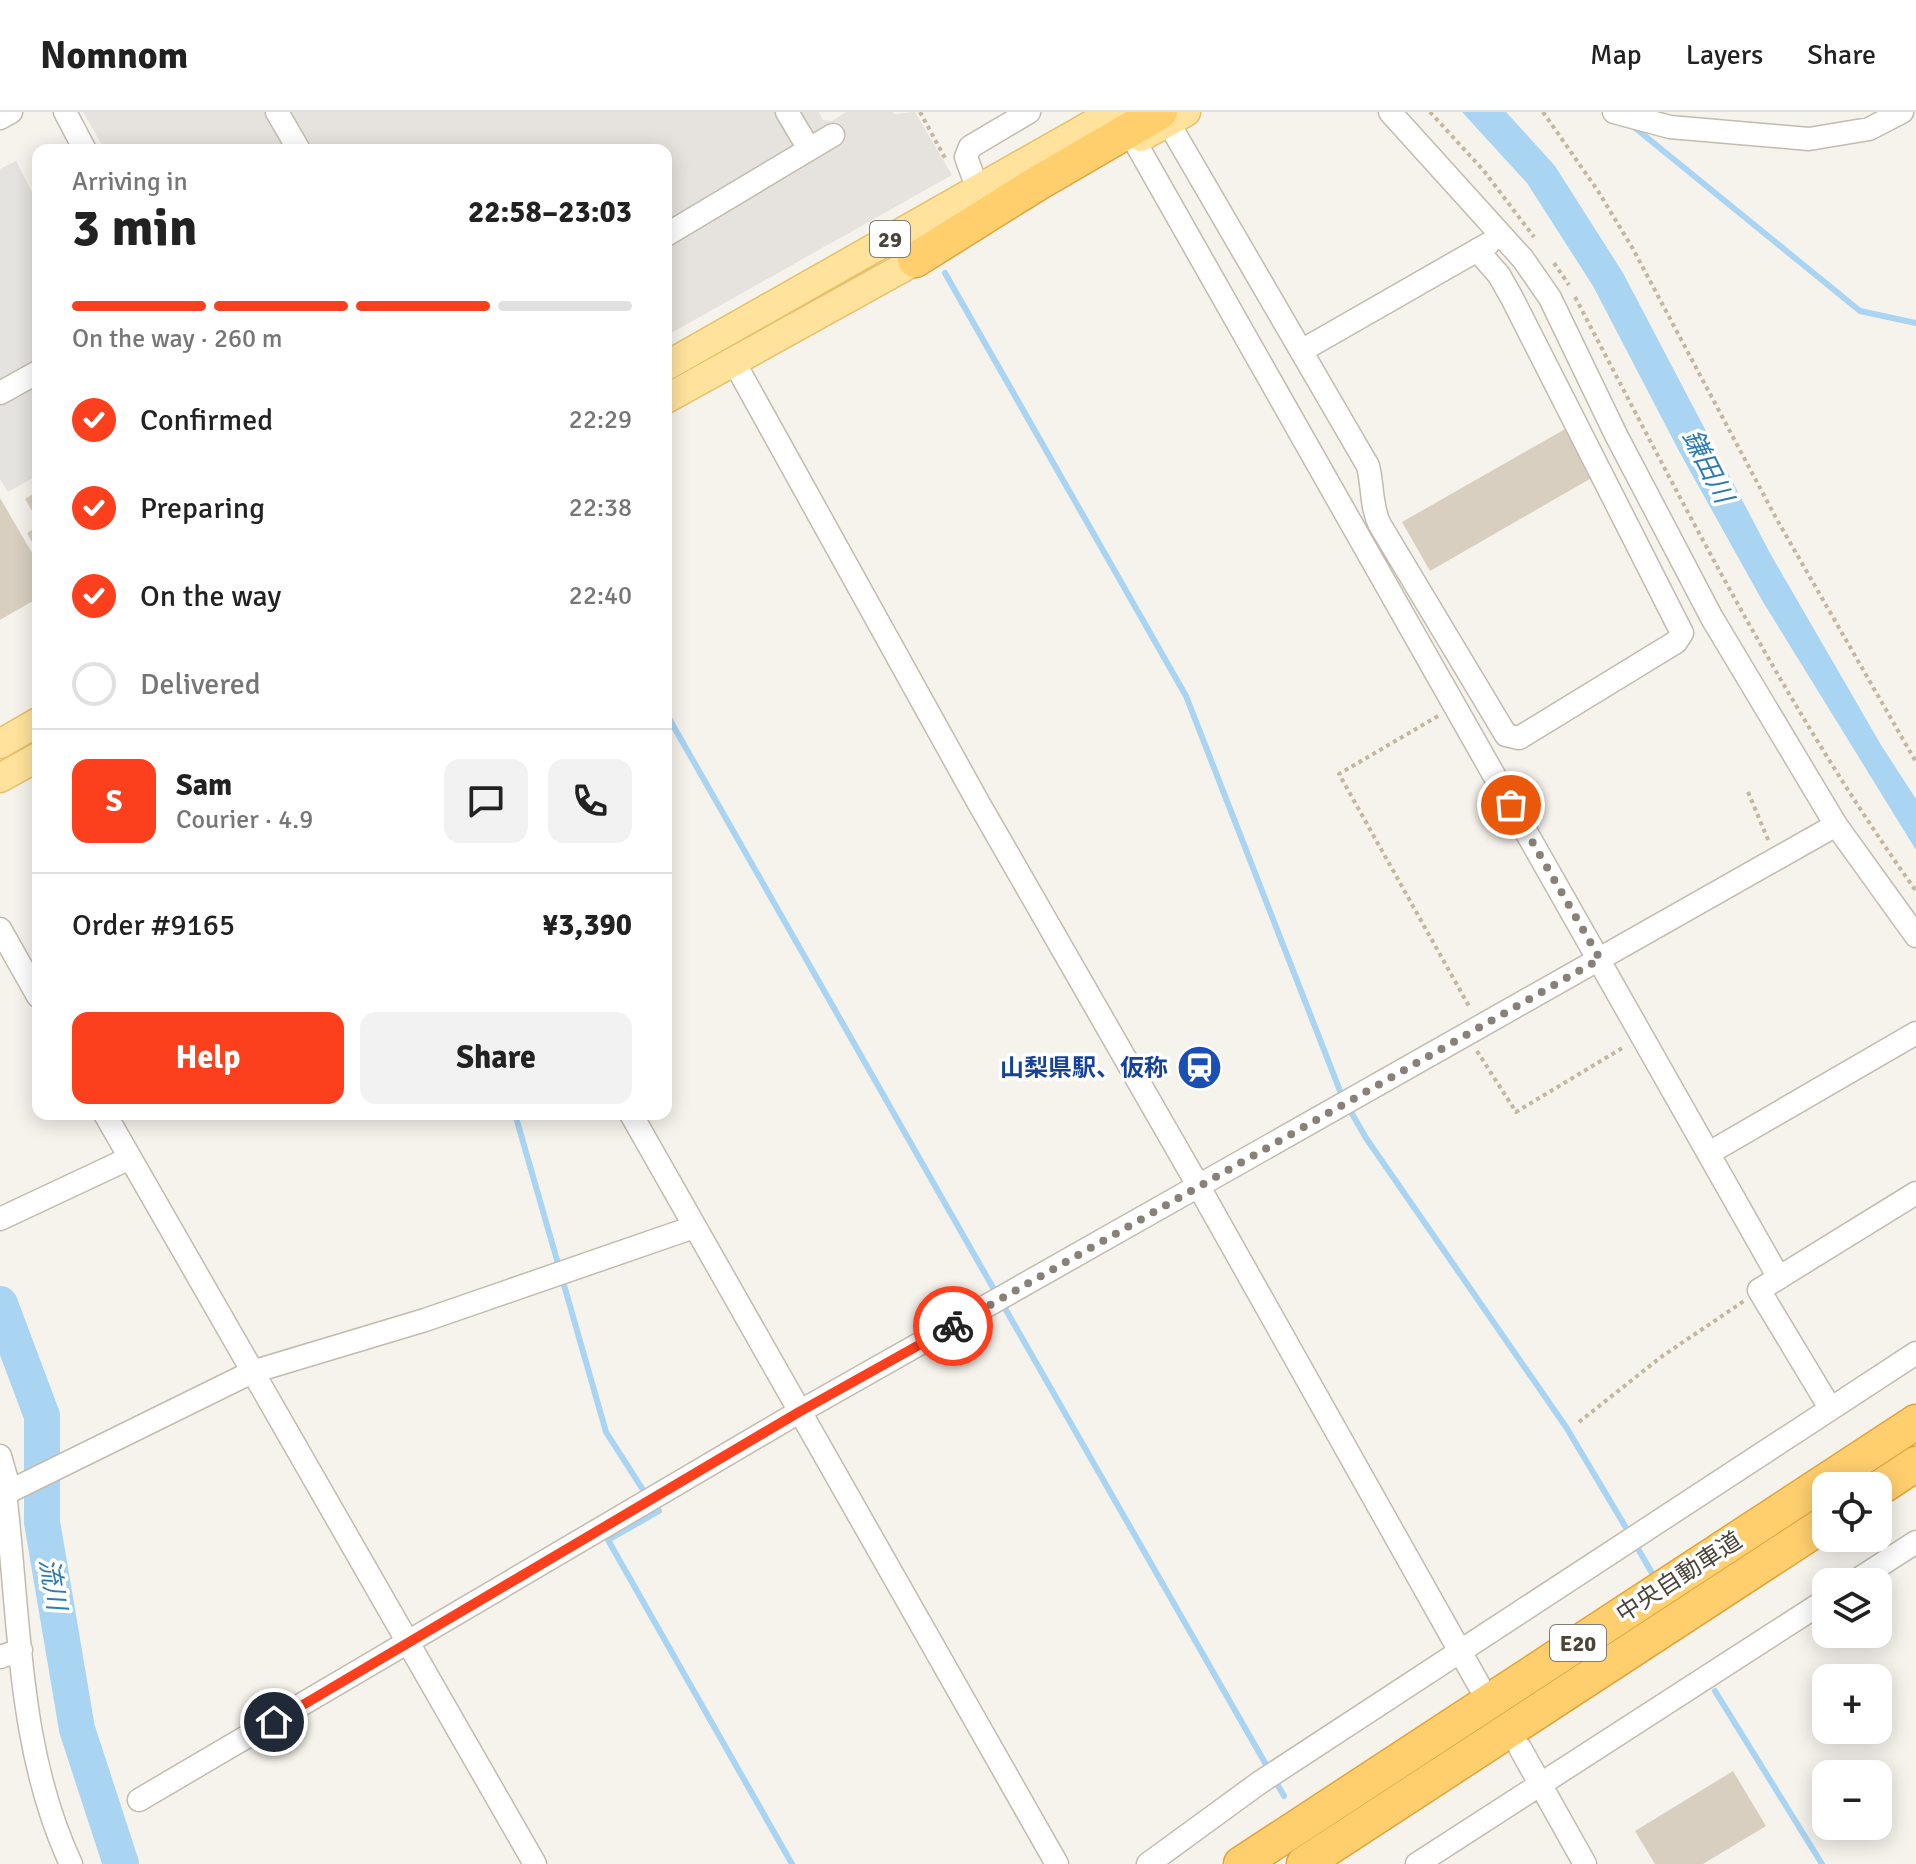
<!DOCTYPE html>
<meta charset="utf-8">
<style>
:root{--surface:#fff;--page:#f2f2f2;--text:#222;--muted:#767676;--line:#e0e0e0;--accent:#fc3f1d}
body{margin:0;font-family:Signika,"Noto Sans JP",sans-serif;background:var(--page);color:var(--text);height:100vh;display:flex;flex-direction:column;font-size:30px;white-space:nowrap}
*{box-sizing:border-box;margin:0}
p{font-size:26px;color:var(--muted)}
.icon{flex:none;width:44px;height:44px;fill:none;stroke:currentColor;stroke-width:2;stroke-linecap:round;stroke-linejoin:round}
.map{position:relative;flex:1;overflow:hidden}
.details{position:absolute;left:32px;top:32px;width:640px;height:976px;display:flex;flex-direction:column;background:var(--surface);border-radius:16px;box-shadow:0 4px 20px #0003}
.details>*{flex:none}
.tools{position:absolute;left:1812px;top:1360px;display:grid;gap:16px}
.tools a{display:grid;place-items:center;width:80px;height:80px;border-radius:16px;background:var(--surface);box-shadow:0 4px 20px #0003;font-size:40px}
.pin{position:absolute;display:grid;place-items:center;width:68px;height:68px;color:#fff;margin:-34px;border:4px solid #fff;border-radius:50%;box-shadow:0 2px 8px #0007}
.courier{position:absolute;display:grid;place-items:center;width:80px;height:80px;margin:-40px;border:6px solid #fc3f1d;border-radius:50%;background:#fff;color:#222;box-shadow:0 2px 10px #0007}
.headline em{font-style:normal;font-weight:800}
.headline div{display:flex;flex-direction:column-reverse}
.headline{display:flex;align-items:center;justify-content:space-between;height:136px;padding:0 40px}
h1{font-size:52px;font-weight:800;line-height:60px}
.bar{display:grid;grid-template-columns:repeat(4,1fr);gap:12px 8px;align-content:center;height:96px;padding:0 40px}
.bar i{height:10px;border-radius:6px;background:var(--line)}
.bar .current{background:var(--accent)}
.bar p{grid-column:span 4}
.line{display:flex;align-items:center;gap:20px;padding:0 40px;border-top:2px solid var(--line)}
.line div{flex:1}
.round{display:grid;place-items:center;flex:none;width:84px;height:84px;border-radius:16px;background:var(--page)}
ol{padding:0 40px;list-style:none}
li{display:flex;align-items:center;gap:24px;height:88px}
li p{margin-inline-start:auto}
li .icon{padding:8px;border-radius:50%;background:var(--accent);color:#fff;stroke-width:4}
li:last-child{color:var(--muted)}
li i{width:44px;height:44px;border:4px solid var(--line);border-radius:50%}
.action{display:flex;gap:16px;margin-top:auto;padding:16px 40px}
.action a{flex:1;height:92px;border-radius:16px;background:var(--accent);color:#fff;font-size:32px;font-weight:800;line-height:92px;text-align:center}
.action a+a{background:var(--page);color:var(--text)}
header{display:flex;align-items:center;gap:48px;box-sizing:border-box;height:112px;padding:0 40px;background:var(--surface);border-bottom:2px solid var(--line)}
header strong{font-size:38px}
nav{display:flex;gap:44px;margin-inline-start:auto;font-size:28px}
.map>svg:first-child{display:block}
</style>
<header>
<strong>Nomnom</strong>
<nav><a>Map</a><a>Layers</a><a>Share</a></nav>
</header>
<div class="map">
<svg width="1916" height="1752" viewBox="0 0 1916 1752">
<rect width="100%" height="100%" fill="#f6f3ec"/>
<!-- industrial -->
<path fill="#e6e2dd" d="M83,0H819L823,8L832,9L846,0H893L894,2L915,0L952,63L666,224V38H105Z"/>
<!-- parking -->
<path fill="#e5e3e0" d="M16,49L38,92V363L8,380L0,367V57Z"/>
<!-- water -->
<path fill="#a9d4f2" d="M1462,0H1506L1555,54L1623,161L1771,443L1881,633L1916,687V738L1763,490L1680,341L1593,174L1527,71Z"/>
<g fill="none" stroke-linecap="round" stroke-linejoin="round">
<!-- stream -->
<path stroke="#a9d4f2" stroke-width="6" d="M1634,15L1860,199L1916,211
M945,161L1186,584L1342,984
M666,601L996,1181
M1351,1000L1366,1026L1566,1315L1625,1414
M515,1002L559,1155
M562,1166L606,1320L647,1384
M1002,1191L1284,1684
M659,1399L608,1428L792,1752
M1637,1435L1652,1461
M1715,1579L1822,1752"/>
<!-- river -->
<path stroke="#a9d4f2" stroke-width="36" d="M0,1192L42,1304V1410L77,1617L121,1752"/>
</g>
<!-- building -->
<path fill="#d8cfc1" d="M1567,316L1595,364L1430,459L1402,410Z
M38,379V409L25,387Z
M0,386L38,451V486L0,508Z
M38,414V440L27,421Z
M1733,1659L1766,1714L1703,1752H1655L1635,1719Z"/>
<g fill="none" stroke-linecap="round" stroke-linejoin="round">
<defs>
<path id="minor" d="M65,0L85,38
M277,0L299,38
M787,0L809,37
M1390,0L1523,147L1550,186L1616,323L1712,506L1836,713L1916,824
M1614,0L1670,15L1809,27L1869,17L1902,0
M0,6L11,0
M1168,10L1368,354C1373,374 1371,396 1380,413L1506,623L1519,626L1676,530L1682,521L1512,186L1499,163L1477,138
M1134,28L1779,1166
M978,78L966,45L970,35L1029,0
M666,123L833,23
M1301,239L1488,132
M733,248L978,690L1199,1075L1479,1573
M0,281L38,260
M0,817L38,884
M105,1002L535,1752
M631,1002L1057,1752
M1709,1041L1916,921
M0,1107L130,1046
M1830,1296L1759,1178L1916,1081
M0,1344L10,1379
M5,1381C20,1505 17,1637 71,1752
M0,1384L252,1260L425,1208L694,1115
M1854,1470L1916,1430
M0,1545L21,1538
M1520,1636L1585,1752
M139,1688L799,1300L1836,713
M1148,1752L1259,1671L1916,1241
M1417,1752L1826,1488"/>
<path id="major" d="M1141,25L1186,0
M666,254L1114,0
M666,287L933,139
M0,632L38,610
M0,666L38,645"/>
<path id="highway" d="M915,148L1038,71L1160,0
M1878,1377L1916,1352
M1241,1752L1916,1310
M1304,1752L1826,1411"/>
</defs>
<!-- minor casing -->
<use href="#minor" stroke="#c2bbae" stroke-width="25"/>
<!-- major casing -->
<use href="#major" stroke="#e6c16a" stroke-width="31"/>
<!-- highway casing -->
<use href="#highway" stroke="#e0a43c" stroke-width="37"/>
<!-- path -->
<path stroke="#c4b79f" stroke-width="4" stroke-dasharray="4 4" stroke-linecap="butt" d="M920,0L945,46
M1430,0L1484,59L1534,125
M1543,0L1598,79L1633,137L1776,406L1916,650
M1554,151L1569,173
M1575,185C1681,387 1783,592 1916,779
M1438,604L1339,662L1470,896
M1748,680L1769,730
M1477,939L1516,1000L1624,935
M1579,1310L1661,1245L1744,1189"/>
<!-- minor -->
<use href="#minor" stroke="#fff" stroke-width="22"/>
<!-- major -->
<use href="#major" stroke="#ffe39c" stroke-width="28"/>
<!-- highway -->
<use href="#highway" stroke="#ffcf6e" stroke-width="34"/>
</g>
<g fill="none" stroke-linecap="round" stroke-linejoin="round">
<!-- done -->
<path stroke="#878178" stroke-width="8" stroke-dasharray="0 14.4" d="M953,1214L1600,847L1511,693"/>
<!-- route -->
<path stroke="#fc3f1d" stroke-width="10" d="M274,1610L799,1300L953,1214"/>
</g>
<!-- icons -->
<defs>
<symbol id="station-disc" viewBox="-11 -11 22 22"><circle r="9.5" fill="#1a4fb4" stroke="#fff"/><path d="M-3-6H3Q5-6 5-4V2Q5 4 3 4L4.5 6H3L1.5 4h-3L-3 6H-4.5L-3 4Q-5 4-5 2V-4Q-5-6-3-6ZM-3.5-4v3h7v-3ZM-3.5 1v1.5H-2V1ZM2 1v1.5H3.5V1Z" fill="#fff"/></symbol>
</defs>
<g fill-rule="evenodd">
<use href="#station-disc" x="1174" y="930" width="51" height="51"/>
</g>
<g text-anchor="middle" stroke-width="7" stroke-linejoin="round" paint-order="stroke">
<!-- shield labels -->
<g fill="#fff" stroke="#817c74" stroke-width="2">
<rect x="870" y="109" width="40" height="36" rx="6"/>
<rect x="1550" y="1513" width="56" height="36" rx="6"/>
</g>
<g font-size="22" font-weight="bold" fill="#4b4439">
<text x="890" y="135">29</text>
<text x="1578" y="1539">E20</text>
</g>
<!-- transit labels -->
<g font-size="24" font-weight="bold" fill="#164399" stroke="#fff" text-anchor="end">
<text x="1168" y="964">山梨県駅、仮称</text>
</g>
<!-- street labels -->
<g font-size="24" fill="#4b4439" stroke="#fff">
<text transform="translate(1679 1465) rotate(-33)" y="8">中央自動車道</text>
</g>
<!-- water labels -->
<g font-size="26" font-style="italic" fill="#2e7ab2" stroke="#fff">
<text transform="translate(1708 354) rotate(63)" y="9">鎌田川</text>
<text transform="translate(53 1472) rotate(80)" y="9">流川</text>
</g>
</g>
</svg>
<div class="tools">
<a><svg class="icon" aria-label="locate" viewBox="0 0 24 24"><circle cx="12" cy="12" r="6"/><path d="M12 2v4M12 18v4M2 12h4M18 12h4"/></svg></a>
<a><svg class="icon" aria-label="layers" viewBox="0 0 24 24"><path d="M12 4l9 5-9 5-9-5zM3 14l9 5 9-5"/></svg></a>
<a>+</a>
<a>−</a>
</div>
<div class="pin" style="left:1511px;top:693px;background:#ea580c"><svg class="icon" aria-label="bag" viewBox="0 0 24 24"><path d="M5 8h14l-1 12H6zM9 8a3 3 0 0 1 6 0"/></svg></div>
<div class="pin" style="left:274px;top:1610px;background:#1f2937"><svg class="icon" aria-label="home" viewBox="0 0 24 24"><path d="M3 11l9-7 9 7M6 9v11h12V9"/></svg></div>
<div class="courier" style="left:953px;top:1214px"><svg class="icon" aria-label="bike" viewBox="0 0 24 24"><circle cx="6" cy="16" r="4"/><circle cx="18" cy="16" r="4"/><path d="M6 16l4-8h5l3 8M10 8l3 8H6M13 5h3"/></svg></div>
<section class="details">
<div class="headline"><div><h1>3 min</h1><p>Arriving in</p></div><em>22:58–23:03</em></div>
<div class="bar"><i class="current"></i><i class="current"></i><i class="current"></i><i></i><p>On the way · 260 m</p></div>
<ol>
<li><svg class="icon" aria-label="check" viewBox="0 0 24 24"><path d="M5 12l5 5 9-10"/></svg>Confirmed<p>22:29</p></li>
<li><svg class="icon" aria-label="check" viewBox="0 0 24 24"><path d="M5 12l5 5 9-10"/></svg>Preparing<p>22:38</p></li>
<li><svg class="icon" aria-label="check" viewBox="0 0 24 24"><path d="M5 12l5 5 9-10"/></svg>On the way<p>22:40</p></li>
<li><i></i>Delivered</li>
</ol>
<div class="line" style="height:144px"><b class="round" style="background:var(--accent);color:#fff">S</b><div><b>Sam</b><p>Courier · 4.9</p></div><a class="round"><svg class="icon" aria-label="chat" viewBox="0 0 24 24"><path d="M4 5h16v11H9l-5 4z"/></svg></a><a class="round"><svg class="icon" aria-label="phone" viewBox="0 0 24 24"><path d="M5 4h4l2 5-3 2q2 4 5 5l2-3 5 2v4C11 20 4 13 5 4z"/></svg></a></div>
<div class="line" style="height:104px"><div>Order #9165</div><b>¥3,390</b></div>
<div class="action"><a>Help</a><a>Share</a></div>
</section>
</div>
